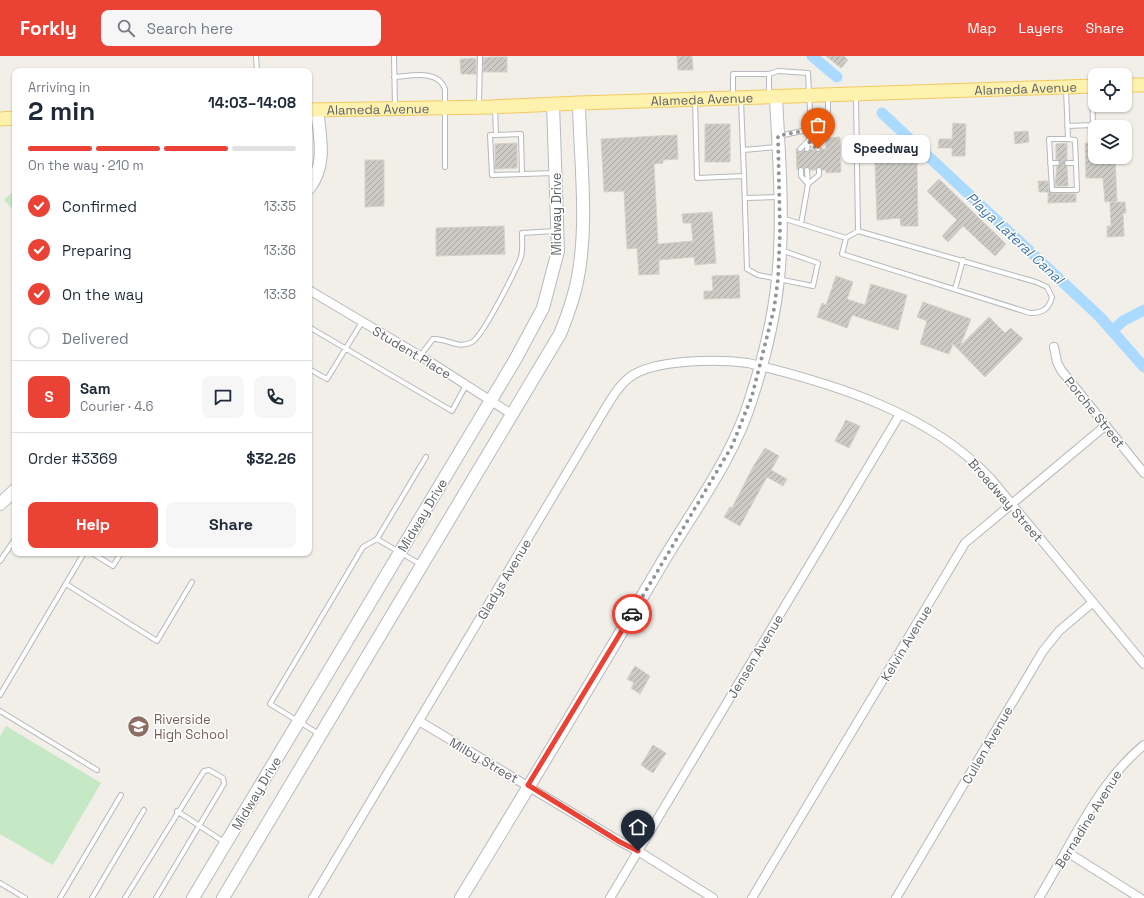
<!DOCTYPE html>
<meta charset="utf-8">
<style>
:root{--surface:#fff;--page:#f6f6f7;--text:#1f2937;--muted:#747a83;--line:#e0e1e3;--accent:#ea4335}
body{margin:0;font-family:"Space Grotesk",sans-serif;background:var(--page);color:var(--text);height:100vh;display:flex;flex-direction:column;font-size:15px;white-space:nowrap}
*{box-sizing:border-box;margin:0}
p{font-size:13px;color:var(--muted)}
.icon{flex:none;width:22px;height:22px;fill:none;stroke:currentColor;stroke-width:2;stroke-linecap:round;stroke-linejoin:round}
.map{position:relative;flex:1;overflow:hidden}
.drawer{position:absolute;left:12px;top:12px;width:300px;height:488px;display:flex;flex-direction:column;background:var(--surface);border-radius:8px;box-shadow:0 1px 3px #0004}
.drawer>*{flex:none}
.buttons{position:absolute;left:1088px;top:12px;display:grid;gap:8px}
.buttons a{display:grid;place-items:center;width:44px;height:44px;border-radius:8px;background:var(--surface);box-shadow:0 1px 3px #0004;font-size:20px}
.pin{position:absolute;display:grid;place-items:center;width:34px;height:34px;color:#fff;margin:-41px -17px;border-radius:50% 50% 50% 0;rotate:-45deg;box-shadow:0 0 4px #0007}
.pin .icon{rotate:45deg}
.courier{position:absolute;display:grid;place-items:center;width:40px;height:40px;margin:-20px;border:3px solid #ea4335;border-radius:50%;background:#fff;color:#222;box-shadow:0 1px 5px #0007}
.bubble{position:absolute;height:28px;border-radius:8px;background:var(--surface);box-shadow:0 1px 3px #0004;font-size:13px;font-weight:800;line-height:28px;text-align:center}
.overview em{font-style:normal;font-weight:800}
.overview div{display:flex;flex-direction:column-reverse}
.overview{display:flex;align-items:center;justify-content:space-between;height:68px;padding:0 16px}
h1{font-size:26px;font-weight:800;line-height:30px}
.bar{display:grid;grid-template-columns:repeat(4,1fr);gap:6px 4px;align-content:center;height:48px;padding:0 16px}
.bar i{height:5px;border-radius:3px;background:var(--line)}
.bar .on{background:var(--accent)}
.bar p{grid-column:span 4}
.line{display:flex;align-items:center;gap:10px;padding:0 16px;border-top:1px solid var(--line)}
.line div{flex:1}
.round{display:grid;place-items:center;flex:none;width:42px;height:42px;border-radius:8px;background:var(--page)}
ol{padding:0 16px;list-style:none}
li{display:flex;align-items:center;gap:12px;height:44px}
li p{margin-inline-start:auto}
li .icon{padding:4px;border-radius:50%;background:var(--accent);color:#fff;stroke-width:4}
li:last-child{color:var(--muted)}
li i{width:22px;height:22px;border:2px solid var(--line);border-radius:50%}
.button{display:flex;gap:8px;margin-top:auto;padding:8px 16px}
.button a{flex:1;height:46px;border-radius:8px;background:var(--accent);color:#fff;font-size:16px;font-weight:800;line-height:46px;text-align:center}
.button a+a{background:var(--page);color:var(--text)}
header{display:flex;align-items:center;gap:24px;box-sizing:border-box;height:56px;padding:0 20px;background:var(--accent);color:#fff}
header strong{font-size:19px}
nav{display:flex;gap:22px;margin-inline-start:auto;font-size:14px}
.search{width:280px;height:36px;background:var(--page);display:flex;align-items:center;gap:10px;box-sizing:border-box;padding:0 14px;border-radius:8px;color:var(--muted);font-size:15px}
.map>svg:first-child{display:block}
</style>
<header>
<strong>Forkly</strong>
<div class="search"><svg class="icon" aria-label="search" viewBox="0 0 24 24"><circle cx="10" cy="10" r="6"/><path d="M15 15l6 6"/></svg>Search here</div>
<nav><a>Map</a><a>Layers</a><a>Share</a></nav>
</header>
<div class="map">
<svg width="1144" height="842" viewBox="0 0 1144 842">
<defs>
<pattern id="building-hatch" width="6" height="6" patternUnits="userSpaceOnUse"><rect width="6" height="6" fill="#cccac5"/><path d="M-1 1l2-2M0 6l6-6M5 7l2-2" fill="none" stroke="#a9a8a4"/></pattern>
</defs>
<rect width="100%" height="100%" fill="#f1efe8"/>
<!-- green -->
<path fill="#c5e8c5" d="M15,134V156L4,144Z
M6,670L101,727L53,809L0,778V680Z"/>
<g fill="none" stroke-linecap="round" stroke-linejoin="round">
<!-- canal -->
<path stroke="#aadaff" stroke-width="11" d="M812,0L837,21
M882,57L1100,261L1144,311
M1113,274L1123,265L1144,254"/>
</g>
<!-- building -->
<path fill="url(#building-hatch)" stroke="#d6d1c6" d="M677,0H692L693,14H678Z
M826,0H844L848,4L841,12Z
M491,1H507V16H483V2Z
M476,2V18H461L460,3Z
M953,67L966,68L965,100H952V92H938L939,83H952Z
M705,68H730V106H705Z
M1028,75L1029,86L1015,88L1014,76Z
M677,79L678,103L663,104V107L654,108L658,188L693,185L691,167H683L682,158L712,156L716,207L695,209L694,201L659,204V218L639,219L637,192L627,193L624,135L604,136L601,83Z
M891,79L892,107H917L918,170H901L900,162L877,164L874,80Z
M840,81L841,116L826,117V114H822L819,111L816,114H810L808,111L804,112L801,111L797,114L796,93L799,96L804,94L808,96L811,93L819,96L821,93H826L825,82Z
M517,87V112L495,113V88Z
M1067,87V104L1064,107L1067,110L1068,130H1055L1057,110L1060,107L1056,104V88Z
M1085,87H1095V101H1115L1117,145L1105,146L1103,122H1086Z
M365,104H384V150L365,151Z
M939,123L1006,188L995,200L963,170L948,186L942,180L957,164L927,135Z
M1038,125H1048L1049,135L1051,137L1076,138V146L1048,147V136H1039Z
M1110,146H1125L1126,157H1123L1124,180L1107,181V170H1111Z
M504,170L505,198L436,200V172Z
M739,219L740,242L704,243V235H713L712,220Z
M836,220L853,226L847,243L865,249L871,228L907,239L898,274L852,259L847,272L817,261L822,247L826,249Z
M923,246L971,263L960,290L989,261L1005,277L1011,272L1023,283L985,321L953,288L949,298L920,288L927,265L917,261Z
M846,364L860,370L849,392L835,385Z
M765,392L779,400L771,414L787,423L783,430L767,421L740,470L724,461L730,451L732,452L753,411Z
M635,610L650,620L640,638L631,632L634,627L627,623Z
M653,689L666,697L653,717L641,709Z"/>
<g fill="none" stroke-linecap="round" stroke-linejoin="round">
<defs>
<path id="lane" d="M256,0L257,15
M394,0L395,50
M769,18L778,15L808,17L811,73L807,93
M394,21C411,20 438,13 445,33V111
M1066,33L1068,83H1049L1052,134H1077L1075,84L1068,83
M856,39L858,175
M733,40V18H769V39
M695,44L697,122L744,120L741,44
M479,49L480,0
M495,52L496,79L521,78L522,118
M1067,70L1093,69L1092,33
M496,79H490L492,119L554,117
M779,80L811,73L828,66V40
M800,93L808,85L818,93
M743,94L777,91
M1050,107H1057
M1067,107H1076
M801,114V120L808,128L819,119V114
M744,120L747,213L758,219L813,230L818,207L781,194
M745,142L778,141
M782,162L846,182L842,198L1030,257C1043,257 1049,253 1052,241L1047,231L1036,226L858,175L846,182
M801,168L808,128L807,114
M955,233L963,204
M309,271L452,355L466,329
M420,300L433,283C447,282 458,294 472,286C483,280 515,216 521,201C523,194 522,184 522,177L555,175
M309,313L327,323L362,266
M377,483L426,401
M92,497L113,510L121,497
M0,505L15,483
M66,528L157,585L192,526
M0,639L84,497
M0,655L97,714
M319,678L270,648L363,491L377,483L420,508
M177,755L224,786
M0,827L25,842
M60,842L121,739
M92,842L144,754
M125,842L204,715L209,714L223,722L224,728L156,842"/>
<path id="street" d="M309,234L432,307L513,359
M1054,291L1057,306L1061,314L1144,417
M419,665L621,786L638,795L713,842
M1067,796L1140,842
M313,842L602,358C610,345 618,330 630,321C654,303 718,303 748,307C832,327 931,357 991,423L1144,608
M610,842L900,358
M752,842L965,487L1105,370
M896,842L1043,595L1059,575L1092,547
M1039,842C1070,791 1098,726 1144,689"/>
<path id="secondary" d="M309,132C327,109 320,81 317,54
M0,448L15,434
M193,842L515,304L543,252L558,195L553,48
M223,842L560,278C567,261 573,244 577,226C589,168 580,105 579,47
M461,842C529,731 596,619 662,507C694,453 734,401 752,340C764,303 774,262 778,223C784,166 779,99 776,42"/>
<g id="primary">
<path d="M1125,29H1144"/>
<path id="s1" d="M309,54L490,51L579,47L1095,30"/>
<path d="M0,63L15,62"/>
</g>
</defs>
<!-- lane casing -->
<use href="#lane" stroke="#b5b8bc" stroke-width="6"/>
<!-- street casing -->
<use href="#street" stroke="#b5b8bc" stroke-width="10"/>
<!-- secondary casing -->
<use href="#secondary" stroke="#b6babf" stroke-width="14"/>
<!-- primary casing -->
<use href="#primary" stroke="#f2c960" stroke-width="15"/>
<!-- lane -->
<use href="#lane" stroke="#fff" stroke-width="4"/>
<!-- street -->
<use href="#street" stroke="#fff" stroke-width="8"/>
<!-- secondary -->
<use href="#secondary" stroke="#fff" stroke-width="12"/>
<!-- primary -->
<use href="#primary" stroke="#fff2af" stroke-width="13"/>
</g>
<g fill="none" stroke-linecap="round" stroke-linejoin="round">
<!-- done -->
<path stroke="#929495" stroke-width="4" stroke-dasharray="0 7.2" d="M632,558L732,390L752,340L774,253L778,223L780,176L778,80L812,73L808,85L818,93"/>
<!-- route -->
<path stroke="#ea4335" stroke-width="5" d="M632,558L528,729L620,786L638,795"/>
</g>
<!-- icons -->
<defs>
<symbol id="school-disc" viewBox="-11 -11 22 22"><circle r="9.5" fill="#8d6e63" stroke="#fff"/><path d="M0-5L7-2L0 1L-7-2ZM-4 1L0 2.5L4 1V4Q0 6-4 4Z" fill="#fff"/></symbol>
</defs>
<g fill-rule="evenodd">
<use href="#school-disc" x="126" y="658" width="25" height="25"/>
</g>
<g text-anchor="middle" stroke-width="3" stroke-linejoin="round" paint-order="stroke">
<!-- street labels -->
<g font-size="13" fill="#5f6368" stroke="#fff">
<text dy="5" stroke="none"><textPath href="#s1" startOffset="717">Alameda Avenue</textPath></text>
<text dy="5" stroke="none"><textPath href="#s1" startOffset="393">Alameda Avenue</textPath></text>
<text dy="5" stroke="none"><textPath href="#s1" startOffset="69">Alameda Avenue</textPath></text>
<text transform="translate(556 158) rotate(-90)" y="5">Midway Drive</text>
<text transform="translate(412 296) rotate(31)" y="5">Student Place</text>
<text transform="translate(1095 356) rotate(51)" y="5">Porche Street</text>
<text transform="translate(1006 444) rotate(49)" y="5">Broadway Street</text>
<text transform="translate(422 459) rotate(-59)" y="5">Midway Drive</text>
<text transform="translate(504 523) rotate(-59)" y="5">Gladys Avenue</text>
<text transform="translate(906 587) rotate(-59)" y="5">Kelvin Avenue</text>
<text transform="translate(755 600) rotate(-59)" y="5">Jensen Avenue</text>
<text transform="translate(987 689) rotate(-60)" y="5">Cullen Avenue</text>
<text transform="translate(484 704) rotate(30)" y="5">Milby Street</text>
<text transform="translate(256 737) rotate(-59)" y="5">Midway Drive</text>
<text transform="translate(1088 763) rotate(-58)" y="5">Bernadine Avenue</text>
</g>
<!-- education labels -->
<g font-size="13" fill="#785e54" stroke="#fff" text-anchor="start">
<text x="154" y="668">Riverside<tspan x="154" dy="15">High School</tspan></text>
</g>
<!-- water labels -->
<g font-size="14" font-style="italic" fill="#4174aa" stroke="#fff">
<text transform="translate(1015 182) rotate(43)" y="5">Playa Lateral Canal</text>
</g>
</g>
</svg>
<div class="buttons">
<a><svg class="icon" aria-label="locate" viewBox="0 0 24 24"><circle cx="12" cy="12" r="6"/><path d="M12 2v4M12 18v4M2 12h4M18 12h4"/></svg></a>
<a><svg class="icon" aria-label="layers" viewBox="0 0 24 24"><path d="M12 4l9 5-9 5-9-5zM3 14l9 5 9-5"/></svg></a>
</div>
<div class="pin" style="left:818px;top:93px;background:#ea580c"><svg class="icon" aria-label="bag" viewBox="0 0 24 24"><path d="M5 8h14l-1 12H6zM9 8a3 3 0 0 1 6 0"/></svg></div>
<div class="pin" style="left:638px;top:795px;background:#1f2937"><svg class="icon" aria-label="home" viewBox="0 0 24 24"><path d="M3 11l9-7 9 7M6 9v11h12V9"/></svg></div>
<div class="courier" style="left:632px;top:558px"><svg class="icon" aria-label="car" viewBox="0 0 24 24"><path d="M5 17H2v-5l4-1 3-4h7l3 4 3 1v5h-3M9 17h6M6 11h13"/><circle cx="7" cy="17" r="2"/><circle cx="17" cy="17" r="2"/></svg></div>
<div class="bubble" style="left:842px;top:79px;width:88px">Speedway</div>
<section class="drawer">
<div class="overview"><div><h1>2 min</h1><p>Arriving in</p></div><em>14:03–14:08</em></div>
<div class="bar"><i class="on"></i><i class="on"></i><i class="on"></i><i></i><p>On the way · 210 m</p></div>
<ol>
<li><svg class="icon" aria-label="check" viewBox="0 0 24 24"><path d="M5 12l5 5 9-10"/></svg>Confirmed<p>13:35</p></li>
<li><svg class="icon" aria-label="check" viewBox="0 0 24 24"><path d="M5 12l5 5 9-10"/></svg>Preparing<p>13:36</p></li>
<li><svg class="icon" aria-label="check" viewBox="0 0 24 24"><path d="M5 12l5 5 9-10"/></svg>On the way<p>13:38</p></li>
<li><i></i>Delivered</li>
</ol>
<div class="line" style="height:72px"><b class="round" style="background:var(--accent);color:#fff">S</b><div><b>Sam</b><p>Courier · 4.6</p></div><a class="round"><svg class="icon" aria-label="chat" viewBox="0 0 24 24"><path d="M4 5h16v11H9l-5 4z"/></svg></a><a class="round"><svg class="icon" aria-label="phone" viewBox="0 0 24 24"><path d="M5 4h4l2 5-3 2q2 4 5 5l2-3 5 2v4C11 20 4 13 5 4z"/></svg></a></div>
<div class="line" style="height:52px"><div>Order #3369</div><b>$32.26</b></div>
<div class="button"><a>Help</a><a>Share</a></div>
</section>
</div>
